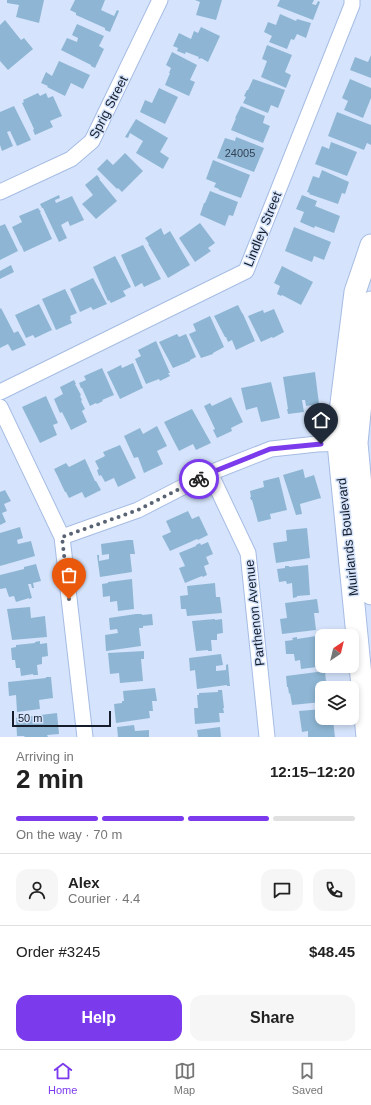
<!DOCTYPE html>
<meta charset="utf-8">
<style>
:root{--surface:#fff;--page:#f6f6f6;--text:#222;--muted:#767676;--line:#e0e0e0;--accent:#7c3aed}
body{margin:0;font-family:Arial,sans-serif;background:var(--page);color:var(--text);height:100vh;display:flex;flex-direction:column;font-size:15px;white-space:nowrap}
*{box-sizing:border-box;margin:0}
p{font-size:13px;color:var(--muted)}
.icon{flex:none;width:22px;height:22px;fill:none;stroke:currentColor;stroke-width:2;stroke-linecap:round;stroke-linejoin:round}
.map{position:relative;height:737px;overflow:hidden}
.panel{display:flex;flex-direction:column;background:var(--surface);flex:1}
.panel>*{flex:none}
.needle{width:26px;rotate:35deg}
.fabs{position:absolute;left:315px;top:629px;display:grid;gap:8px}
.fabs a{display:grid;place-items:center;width:44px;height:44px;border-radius:8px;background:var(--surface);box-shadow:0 2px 6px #0003;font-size:20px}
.scale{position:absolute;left:12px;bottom:10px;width:99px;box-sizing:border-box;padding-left:4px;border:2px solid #151d2b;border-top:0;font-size:11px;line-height:14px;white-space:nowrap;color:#151d2b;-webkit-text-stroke:3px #d5e4fc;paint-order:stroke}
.pin{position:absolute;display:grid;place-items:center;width:34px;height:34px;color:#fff;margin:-41px -17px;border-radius:50% 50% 50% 0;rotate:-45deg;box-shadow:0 0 4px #0007}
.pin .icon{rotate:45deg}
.courier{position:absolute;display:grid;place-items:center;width:40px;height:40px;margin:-20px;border:3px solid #7c3aed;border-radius:50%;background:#fff;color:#222;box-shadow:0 1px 5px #0007}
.overview em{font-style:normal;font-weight:600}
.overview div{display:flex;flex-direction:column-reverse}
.overview{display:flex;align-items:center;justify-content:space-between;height:68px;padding:0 16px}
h1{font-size:26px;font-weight:600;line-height:30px}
.bar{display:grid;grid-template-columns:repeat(4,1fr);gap:6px 4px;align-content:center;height:48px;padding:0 16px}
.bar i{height:5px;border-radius:3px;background:var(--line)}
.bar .active{background:var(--accent)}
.bar p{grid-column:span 4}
.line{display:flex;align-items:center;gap:10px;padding:0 16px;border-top:1px solid var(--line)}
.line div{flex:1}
.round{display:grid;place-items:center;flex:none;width:42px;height:42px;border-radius:12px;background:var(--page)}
.primary-button{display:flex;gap:8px;margin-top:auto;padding:8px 16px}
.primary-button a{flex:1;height:46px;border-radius:12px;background:var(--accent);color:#fff;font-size:16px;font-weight:600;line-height:46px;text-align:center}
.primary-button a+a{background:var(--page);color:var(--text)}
.tab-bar{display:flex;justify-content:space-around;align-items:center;height:56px;border-top:1px solid var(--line);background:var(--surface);font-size:11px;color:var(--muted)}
.tab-bar a{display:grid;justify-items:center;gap:2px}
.tab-bar .active{color:var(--accent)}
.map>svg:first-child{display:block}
</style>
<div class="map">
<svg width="371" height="737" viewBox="0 0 371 737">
<rect width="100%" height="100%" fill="#d5e4fc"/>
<!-- building -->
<path fill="#8eb6d4" d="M7,0H44L39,23L16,17L19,5L7,3Z
M75,0H105L101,10L114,16L117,10L119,11L110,32L105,30V28L76,15V13L70,10Z
M195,0H222L216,20L196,15L200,2Z
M280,0H314L312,4L316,5L318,1L320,2L313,20L277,6Z
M280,14L296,21L297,19L311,23L306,38L297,34L294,40L291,39L287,49L269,42L272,36L264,32L268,22L276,25Z
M5,20L21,40L24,38L33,49L8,70L0,61V25Z
M77,24L104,36L99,46L104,49L95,68L91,66V65L61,50L67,38L77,42L78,38L72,35Z
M201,27L220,36L208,62L201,58L200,59L198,58L199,57L186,52L185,54L177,51L178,48L173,46L179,33L191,39L194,31L198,33Z
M267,45L292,55L285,72L291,75L286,88L261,77L267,61L262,59Z
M172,52L197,65L190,80L195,82L189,96L165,85L170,73H169L171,68L166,65Z
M371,55V78L350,70L355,57L368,62Z
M59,61L90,75L83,89L71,83L65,96L47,87L48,86L41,83L46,72L52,76Z
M253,79L285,90L278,108L271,105L268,113L243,103L246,97L244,96L247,90H248Z
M350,79L371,88V98L363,118L344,110L348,101L342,98Z
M159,88L178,97L165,124L140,112L145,100L152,103Z
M38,93L40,96L46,93L48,98L53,96L62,116L50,121L53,127L35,135L33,130L34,129L22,103L24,102L23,100Z
M14,106L31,140L17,146L10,131L7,132L13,146L2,151L0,145V112Z
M241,106L265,116L263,123L270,126L263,143L231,130L236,118H235Z
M337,112L371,125V145L367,143L364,150L328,136Z
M136,119L168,138L160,152L169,158L163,169L136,153L143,141L130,133L128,138L125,137Z
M236,137L264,148L254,172L217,158L225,138L235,141Z
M331,142L357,152L347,176L315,164L322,146L329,149Z
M125,153L143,171L122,192L118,188L117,189L97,169L107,159L113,165Z
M213,160L250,175L241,198L219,190V189L214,187L216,183L206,179Z
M322,170L349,182L345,194L342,193L338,204L309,194L310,193L307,192L313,176L319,178Z
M97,175L100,179H99L117,201L96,219L82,204L93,195L85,185Z
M210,191L238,202L233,216L229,215L225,226L200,215L204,203H205Z
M59,195L60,198L55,200L56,203L72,196L84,220L70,226L68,221L61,225L67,238L59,242L43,208H42L40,204Z
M302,195L317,201L315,206L340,216L334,233L315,226L314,228L300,222L304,212L296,209Z
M38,208L41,212H40L52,239L24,252L21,245V246L12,227L22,222L19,216Z
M200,223L215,243L208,248L211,251L195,262L179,238Z
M5,224L18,251L0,260V226Z
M294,227L331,242L324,260L314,256L312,262L285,251Z
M161,228L164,235L170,231L190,265L168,278L148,244H149L145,238Z
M143,245L161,279L144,287L142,283L135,287L121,255Z
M115,256L131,287L123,291L126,296L111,303L109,300L108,301L93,267Z
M11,265L14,272L0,279V271Z
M282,266L313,282L301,305L282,295L281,296L277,294L280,286L274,283Z
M93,278L107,304L93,310L91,307L80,312L70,289Z
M65,289L77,313L70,316L71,318L70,319L72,323L56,330L42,299Z
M39,304L52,330L35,338L33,335L26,338L15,315Z
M238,305L242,313L243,314L255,341L236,350L232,340L228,342L226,337H225L214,316Z
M1,308L14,333L18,331L26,345L12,351L8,344L0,348V309Z
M274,309L284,332L273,338L272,337L261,342L248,316L263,310L264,313Z
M210,316L224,347L213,353V354L201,358L189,334L196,331L193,324Z
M177,334L179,337L186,334L196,357L190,360V361L173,368L159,342Z
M156,341L170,373H168L170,376L160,381L159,379L146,384L135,359L141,356L138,350Z
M133,363L143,388L120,399L107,372L121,365L122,368Z
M102,368L114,395L102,400L103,401L97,404L96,403L90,406L82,388H81L79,383L86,380L84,376Z
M315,372L319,404L306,406L305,400H302L304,412L288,414L287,409H288L283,377Z
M74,380L76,384H75L81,395L80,396L82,400L81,401L85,409L82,411L87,422L71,430L62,412L60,413L54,399L63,394L60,387Z
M271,382L280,418L261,422L257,407L246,410L241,388Z
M46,396L58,423L53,425L57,435L40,443L22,407Z
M231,397L243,422L231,428L232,431L217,438L213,430L215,429L204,406L210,403L212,406Z
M192,409L211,443L196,450L193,444L179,451L164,422Z
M157,426L167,446L157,451L163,464L144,473L138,457L134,458L124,436L140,428L143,434Z
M120,445L136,478L118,487L114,478L105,482L101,475L99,476L97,470L99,469L95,461L105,456L103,452Z
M85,459L95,481H96L101,490L85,498L82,492L69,498L66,492H65L57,475L54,469L66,463L69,467Z
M303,469L305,478L314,475L321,498L300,504L302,514L296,515L283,475Z
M279,477L287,510L270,514L271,519L258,522L252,500H251L250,497H251L250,491L264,487L263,481Z
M5,490L11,501L4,504L7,511L2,513L6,522L0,525V492Z
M188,511L192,519L199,516L208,535L198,540L197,539L170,551L162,536L171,532L166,521Z
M20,527L23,538L17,540L18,544L31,541L35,556L0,566V533Z
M307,528L310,558L276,563L273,543L287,541L286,530Z
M128,540H133L135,554H130L132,572L100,577L97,555H99V561L109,559V554L102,555L101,544Z
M208,542L213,554L206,557L209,564L204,566L207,575L203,577L202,576L185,583L179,568L185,566L179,553L196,546V545L200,543L201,545Z
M36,564L41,581L33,583L34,588H32L31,584H28L32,598L29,599V598L16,602L14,596L9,597L6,588L0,589V575L24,569V567Z
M308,565L310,595L297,596V597L293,598L292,583L287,584L286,581L279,582L277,569L285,568V566H289V567Z
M132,579L134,609L118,611L117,601L110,602V596L103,597L102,584L108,583V582Z
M215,583L216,597H220L222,613L187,616L186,609H181L180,596L188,595L187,586Z
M317,599L319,613H314L316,630L282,634L280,619L287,618L285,603Z
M30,607L31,618L45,616L47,637L12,640L7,609Z
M136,614H142V615L152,614L153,625L143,626V628H139L141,646L106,651L105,635L118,633L117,629L110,630L109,618Z
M215,619V620L222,619L223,633L217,634V640H211L212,651H208V650L196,651L192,621Z
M316,636L317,652H316L317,667L301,669L300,660L295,661L294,654H286L285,641L293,640L292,638L297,637V639Z
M40,641V644L47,643L48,656L42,657V664L37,665L38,675H33V674L21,676L20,668H16L15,660H12L11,648L16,647V645L35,643V642Z
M144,651V659H141L143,681L120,683L119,673L110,674L108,653Z
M221,654L223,665L216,666V671L226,670V665L228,664L230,686H227V685L197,689L195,670L190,671L189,658Z
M325,671L326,682H321V684H319L321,694H322V702L292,705L290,693L289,694L288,687H287L286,676Z
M46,677H51L53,698L39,700L40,709L17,712L16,695L9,696L8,682L46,678Z
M155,688L157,701H152L153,711H149L150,718L116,723L114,704L122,703V701H124L123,691Z
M218,690H222L224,708H223L224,713H219L220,722L195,724L194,708H198L197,695H199V693L218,692Z
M322,709V718H324L325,721L333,720L335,737H308V731L302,732L299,711Z
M57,713L59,734L47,735L48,737H25L24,736H17L16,718Z
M134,725L135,731L149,730V737H118L117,727Z
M220,727L221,737H198L197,730Z"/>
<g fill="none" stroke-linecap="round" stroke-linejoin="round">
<defs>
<path id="minor" d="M0,192L71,159L92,141L160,0
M0,392L246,271L352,5V0
M0,407L62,537L85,737
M210,473L248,553L267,737
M62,537L138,510L210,473L271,449L317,444L348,443"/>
<path id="secondary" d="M371,302L357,443L371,594
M367,737L338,443L339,419L355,292L371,245"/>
</defs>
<!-- minor casing -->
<use href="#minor" stroke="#a6bce4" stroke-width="17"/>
<!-- secondary casing -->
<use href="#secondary" stroke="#a6bce4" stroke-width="23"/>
<!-- minor -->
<use href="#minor" stroke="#fff" stroke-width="15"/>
<!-- secondary -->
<use href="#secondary" stroke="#fff" stroke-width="21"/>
</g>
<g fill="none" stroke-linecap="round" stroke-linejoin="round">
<!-- done -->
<path stroke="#586374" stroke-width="4" stroke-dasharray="0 7.2" d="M69,599L62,537L138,510L199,479"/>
<!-- route -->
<path stroke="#7c3aed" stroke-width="5" d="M199,479L210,473L270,449L321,444"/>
</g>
<g text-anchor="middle" stroke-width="3" stroke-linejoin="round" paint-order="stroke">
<!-- number labels -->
<g font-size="11" fill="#334355">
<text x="240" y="157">24005</text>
</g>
<!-- street labels -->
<g font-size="13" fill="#151d2b" stroke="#d5e4fc">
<text transform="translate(108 107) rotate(-63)" y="5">Sprig Street</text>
<text transform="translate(262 229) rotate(-68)" y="5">Lindley Street</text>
<text transform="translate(347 537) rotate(-96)" y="5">Muirlands Boulevard</text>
<text transform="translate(254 613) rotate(-96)" y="5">Parthenon Avenue</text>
</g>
</g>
</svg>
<div class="fabs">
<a><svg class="needle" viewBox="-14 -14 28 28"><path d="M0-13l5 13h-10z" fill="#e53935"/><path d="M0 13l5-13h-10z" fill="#767676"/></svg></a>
<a><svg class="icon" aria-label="layers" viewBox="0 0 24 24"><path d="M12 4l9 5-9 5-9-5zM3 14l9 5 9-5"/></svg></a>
</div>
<div class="scale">50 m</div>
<div class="pin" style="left:69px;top:599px;background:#ea580c"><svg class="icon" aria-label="bag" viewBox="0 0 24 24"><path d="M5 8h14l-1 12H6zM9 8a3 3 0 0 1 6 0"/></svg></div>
<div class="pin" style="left:321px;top:444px;background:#1f2937"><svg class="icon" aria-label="home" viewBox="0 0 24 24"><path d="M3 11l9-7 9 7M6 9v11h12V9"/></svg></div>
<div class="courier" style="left:199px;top:479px"><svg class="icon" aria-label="bike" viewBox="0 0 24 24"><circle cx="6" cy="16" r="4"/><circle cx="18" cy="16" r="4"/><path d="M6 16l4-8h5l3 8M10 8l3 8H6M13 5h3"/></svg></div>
</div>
<section class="panel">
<div class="overview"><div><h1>2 min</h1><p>Arriving in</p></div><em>12:15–12:20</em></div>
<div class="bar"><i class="active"></i><i class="active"></i><i class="active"></i><i></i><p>On the way · 70 m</p></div>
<div class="line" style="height:72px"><a class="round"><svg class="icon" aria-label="person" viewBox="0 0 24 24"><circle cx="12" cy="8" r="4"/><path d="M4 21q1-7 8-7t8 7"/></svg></a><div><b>Alex</b><p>Courier · 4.4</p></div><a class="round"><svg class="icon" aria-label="chat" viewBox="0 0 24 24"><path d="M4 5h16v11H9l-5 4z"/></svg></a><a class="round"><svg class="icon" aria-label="phone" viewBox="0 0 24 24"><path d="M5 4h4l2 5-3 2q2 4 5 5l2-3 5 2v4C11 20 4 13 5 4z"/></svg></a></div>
<div class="line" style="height:52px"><div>Order #3245</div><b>$48.45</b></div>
<div class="primary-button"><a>Help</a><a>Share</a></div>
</section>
<nav class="tab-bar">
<a class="active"><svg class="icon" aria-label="home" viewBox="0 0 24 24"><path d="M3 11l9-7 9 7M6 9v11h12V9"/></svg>Home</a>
<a><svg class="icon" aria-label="map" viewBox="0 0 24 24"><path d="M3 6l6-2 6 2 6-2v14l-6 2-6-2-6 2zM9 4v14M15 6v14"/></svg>Map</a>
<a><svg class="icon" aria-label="saved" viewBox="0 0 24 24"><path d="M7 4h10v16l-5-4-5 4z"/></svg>Saved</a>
</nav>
